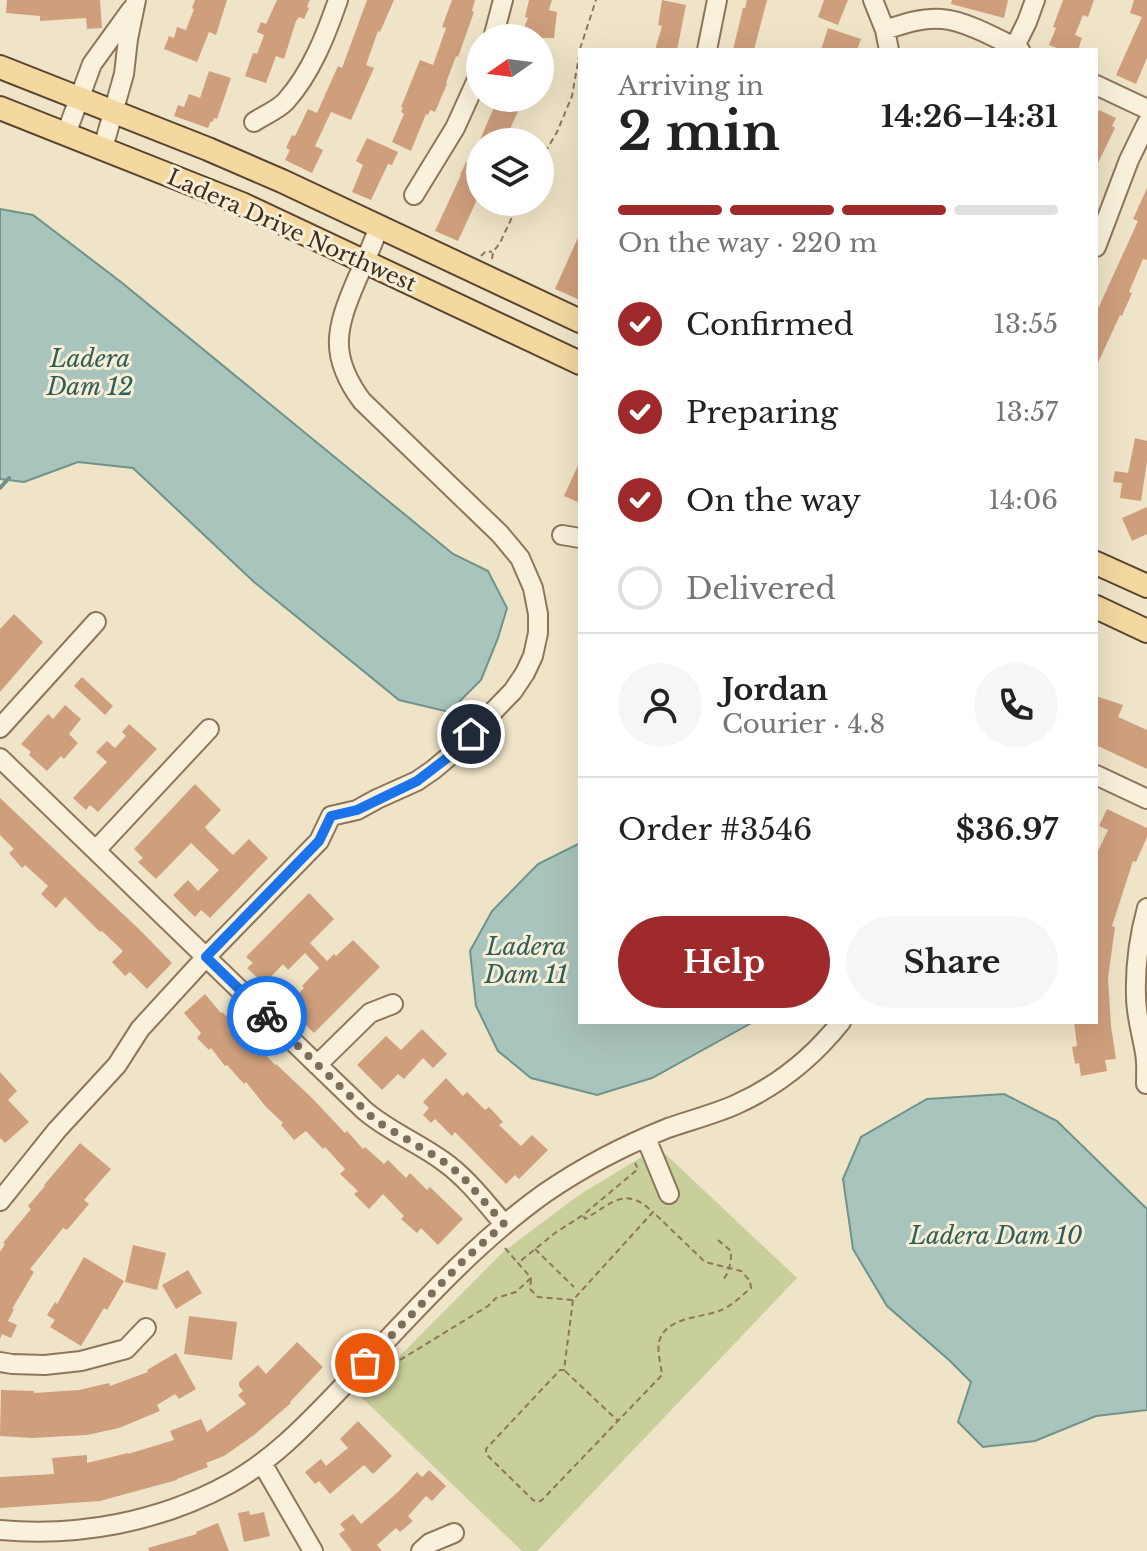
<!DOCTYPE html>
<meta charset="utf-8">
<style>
:root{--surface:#fff;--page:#f6f6f6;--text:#222;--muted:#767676;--line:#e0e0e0;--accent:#9e2a2b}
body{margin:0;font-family:"Libre Baskerville",serif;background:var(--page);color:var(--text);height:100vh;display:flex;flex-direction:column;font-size:30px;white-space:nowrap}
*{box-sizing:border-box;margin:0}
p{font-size:26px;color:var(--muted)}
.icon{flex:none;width:44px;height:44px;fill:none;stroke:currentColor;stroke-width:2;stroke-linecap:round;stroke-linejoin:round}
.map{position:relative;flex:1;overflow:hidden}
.sheet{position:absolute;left:578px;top:48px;width:520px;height:976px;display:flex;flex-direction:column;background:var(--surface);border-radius:0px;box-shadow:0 8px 32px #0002}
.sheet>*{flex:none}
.needle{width:52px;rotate:256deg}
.tools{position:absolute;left:466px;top:24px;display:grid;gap:16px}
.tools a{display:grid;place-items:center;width:88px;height:88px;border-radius:50%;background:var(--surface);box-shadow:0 8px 32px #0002;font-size:40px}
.pin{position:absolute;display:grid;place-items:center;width:68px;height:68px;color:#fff;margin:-34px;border:4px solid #fff;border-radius:50%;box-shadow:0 2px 8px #0007}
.courier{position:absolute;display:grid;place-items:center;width:80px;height:80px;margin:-40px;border:6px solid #1a73e8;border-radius:50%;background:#fff;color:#222;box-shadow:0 2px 10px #0007}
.summary em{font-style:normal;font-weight:800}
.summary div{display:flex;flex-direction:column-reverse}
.summary{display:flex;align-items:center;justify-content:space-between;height:136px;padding:0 40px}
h1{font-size:52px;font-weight:800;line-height:60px}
.bar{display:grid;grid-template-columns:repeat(4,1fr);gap:12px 8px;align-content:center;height:96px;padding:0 40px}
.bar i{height:10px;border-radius:6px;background:var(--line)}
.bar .on{background:var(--accent)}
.bar p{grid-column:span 4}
.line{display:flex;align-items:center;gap:20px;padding:0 40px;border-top:2px solid var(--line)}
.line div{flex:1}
.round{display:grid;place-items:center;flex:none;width:84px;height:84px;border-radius:42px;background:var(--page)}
ol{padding:0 40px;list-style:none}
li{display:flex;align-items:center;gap:24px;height:88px}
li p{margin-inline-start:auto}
li .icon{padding:8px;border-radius:50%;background:var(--accent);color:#fff;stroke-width:4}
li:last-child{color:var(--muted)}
li i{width:44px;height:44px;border:4px solid var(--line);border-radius:50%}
.primary-button{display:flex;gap:16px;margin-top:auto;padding:16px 40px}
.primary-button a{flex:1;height:92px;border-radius:48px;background:var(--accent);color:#fff;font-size:32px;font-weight:800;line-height:92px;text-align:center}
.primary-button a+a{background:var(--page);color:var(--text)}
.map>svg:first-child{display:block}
</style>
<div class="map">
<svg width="1147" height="1551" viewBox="0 0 1147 1551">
<rect width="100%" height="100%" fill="#f0e4c8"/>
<!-- green -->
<path fill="#c9cf9b" d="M658,1147L797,1278L537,1551H522L360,1396L503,1252L579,1195Z"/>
<!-- water -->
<path fill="#a9c4bc" stroke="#6f938a" stroke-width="2" d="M0,209L33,215L121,282L453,554L488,571L507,608L498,638L481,680L449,712L399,700L254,582L133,468L78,462L24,482L0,479Z
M580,843V1022H753L652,1078L597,1095L531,1078L498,1051L476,1006L470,951L492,911L538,864Z
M1004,1094L1057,1121L1147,1209V1410L1096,1416L1035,1441L983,1447L958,1422L971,1382L949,1360L887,1306L853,1249L843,1179L861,1137L927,1099Z"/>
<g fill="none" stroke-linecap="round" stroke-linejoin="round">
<!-- stream -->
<path stroke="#6f938a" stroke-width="4" d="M0,488L9,478"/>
</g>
<!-- building -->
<path fill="#cf9f7d" d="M7,0H100L102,28L87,29L86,18L40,21V16L6,13Z
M195,0H227L216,35L209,32L197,62L164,49L169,36L174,38L177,27L186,30L194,9L192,8Z
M277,0H310L307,7L309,8L304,19L299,17L296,21L284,59L276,56L266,83L245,76L253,53L257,54L264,35L257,32L261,22L266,24Z
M367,0H394L380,32L378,31L366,65L374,68L351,120L331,112L315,146L323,150L312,173L285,160L290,150L286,148L292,135L295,136L308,109L317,113L338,66L342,68Z
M452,0H475L472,11L474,12L458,57L456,56L446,83L447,84L435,112L430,110L428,115L426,114L411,151L392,142L404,114L401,112L403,108L401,107L420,60L433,65L446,28L442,27Z
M529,0H552L549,10L557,12L554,38H520L528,18L525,17Z
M662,0L686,5L677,50H655L662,26L658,25Z
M747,0H767L754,50H733L743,8H745Z
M824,0H848L838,25L818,17Z
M952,0H1008L1004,18L951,4Z
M1063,0H1094L1088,17L1083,15L1075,35L1082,38L1078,50H1062L1049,45L1056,28L1053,27Z
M1134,0H1147V58L1136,84L1116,75L1142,17L1130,13Z
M828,28L861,39L857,50H821Z
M209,71L231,78L217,119L214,118L213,122L211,121L208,128L174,116L178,105L184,107L189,94L200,98Z
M498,98H524L510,129L508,128L502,142H480V193L458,241L435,231L461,175H460L466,162L470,163Z
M1099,110L1116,118L1112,126L1115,128L1096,167V116Z
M367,138L398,152L392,165L388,164L371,200L352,192L363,165L356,161Z
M1147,188V260L1143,259L1129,292L1132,293L1122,316L1120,315L1096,367V313L1138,221L1133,219Z
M580,233V300L555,289Z
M1135,438L1147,441V462L1141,501L1120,498L1122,483L1113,482L1115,471L1128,473Z
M580,461V503L564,496Z
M1147,507V534L1132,541L1122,518Z
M14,614L43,642L0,692V629Z
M82,677L113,706L105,715L74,686Z
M1096,696L1123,705L1118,717L1147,730V769L1096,745Z
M65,705L81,719L69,734L78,743L64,759L61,756L47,771L29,755L31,752L21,744L48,714L53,719Z
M129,724L157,749L98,812L90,805L86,810L73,798L107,762L96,752L107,741L115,748L126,736L122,732Z
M195,784L221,810L205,827L209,832L233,855L249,839L268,858L210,918L201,910L195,917L173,895L188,880L198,891L219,870L191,843L156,879L138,862L143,858L134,849Z
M0,798L141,931L172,963L147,989L130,972L125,976L112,962L123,951L102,931L100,932L65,897L56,908L41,894L48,886L25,865L22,868L9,853L14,849L0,835Z
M1107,809L1147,828V837L1136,862L1133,861L1112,926L1115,927L1108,978L1111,1026L1116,1059L1105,1060L1107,1071L1081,1076L1079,1063L1075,1064L1072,1047L1077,1046L1074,1022H1096V855L1108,830L1099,826Z
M309,893L334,919L310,943L327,961L334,954L336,956L353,940L380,967L314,1033L287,1006L304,988L302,986L319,968L305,953L288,970L283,964L264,984L247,968L253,963L246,957Z
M205,994L221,1013L222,1012L244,1032L257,1048L258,1047L275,1065L276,1064L312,1098L345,1133L347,1131L363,1149L365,1147L384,1164L388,1160L406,1178L410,1173L427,1190L430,1187L463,1219L438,1245L421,1228L417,1233L401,1219L404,1216L383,1194L369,1209L354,1194L358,1191L340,1174L345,1169L325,1147L323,1149L306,1131L294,1140L281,1125L283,1123L266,1107L246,1082L244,1084L227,1065L225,1066L211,1048L209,1050L197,1038L201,1033L184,1013Z
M422,1029L447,1054L433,1068L423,1058L404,1079L398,1074L382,1090L357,1065L386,1036L401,1050Z
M0,1072L17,1091L8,1100L29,1122L5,1143L0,1138Z
M446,1078L463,1096L467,1092L485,1110L489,1107L503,1122L499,1125L521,1146L532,1135L548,1150L519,1179L515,1175L506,1184L455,1132L452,1136L435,1119L431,1123L423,1115L429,1108L423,1102Z
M80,1143L111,1169L84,1200L89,1204L67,1230L63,1228L30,1269L34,1272L12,1309H14L8,1321L17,1325L11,1338L2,1334L0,1339V1252L5,1244L3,1243L31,1209L28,1206L45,1186L44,1185Z
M133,1245L166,1253L157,1290L125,1282Z
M84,1257L124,1281L107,1310L104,1308L81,1346L50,1327L55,1320L47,1315L55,1302L57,1304Z
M188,1270L202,1293L176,1309L162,1285Z
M189,1316L237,1322L232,1360L184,1354Z
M297,1342L323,1367L290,1402L291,1403L254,1435L224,1456L206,1463L208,1467L177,1479V1480L100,1501L0,1508V1477L54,1474L52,1458L87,1455V1463L128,1453V1454L174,1440L170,1431L201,1419L207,1432L246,1404L238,1395L243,1391L239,1386V1382L258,1365L266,1374Z
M176,1353L196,1389L179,1399L175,1394L157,1405L160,1411L119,1428L87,1435L32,1438L0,1436L1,1390L34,1391V1393L79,1390L109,1383L110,1386L148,1372L147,1370Z
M358,1421L392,1456L373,1474L364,1465L330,1494L319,1481L315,1484L305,1472L321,1459L326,1466L348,1448L340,1439Z
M429,1470L446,1486L432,1501L426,1496L408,1516L413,1521L400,1532L396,1528L377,1545L382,1551H352L339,1534L345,1530L340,1524L353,1514L361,1524L398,1492L417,1472L422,1477Z
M249,1511L250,1515L264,1512L270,1536L244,1542L238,1513Z
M218,1523L229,1551H149L148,1548L197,1534L196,1532Z"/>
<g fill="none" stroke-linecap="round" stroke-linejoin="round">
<defs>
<path id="minor" d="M873,0L885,30L889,50
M885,30C903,24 923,17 942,19C964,20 1000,40 1020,50
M493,38L503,0
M707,50L717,0
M1013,50L1027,22L1035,0
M1096,85L1147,109
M254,122C264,115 278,110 286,101C311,73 326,35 338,0
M66,134L92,64L131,10
M103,148L124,74L128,39L136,0
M414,195L455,128L480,73
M1096,247L1129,160L1147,123
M562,535L580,538
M0,728L96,622
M0,758L364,1110C388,1131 417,1142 443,1161C467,1178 485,1202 504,1224
M1096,775L1147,799
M96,850L209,729
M317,1065L370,1013L393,1004
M1146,1084C1146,1074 1147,1063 1145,1053C1142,1034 1136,1016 1136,996C1135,966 1139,937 1147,908
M646,1138L669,1194
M0,1201L57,1130L117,1065L140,1029L206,957L319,841L331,816L357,810L377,799L417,781L433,770L451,755L513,691L525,673L533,656L538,633V614L533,588L520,558L500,534L362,401C328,355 336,328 357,279C365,262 372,245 379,227
M0,1362L12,1364L45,1365L81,1361L126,1349L146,1328
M262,1463L313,1551
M0,1530C79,1537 159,1522 229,1484C277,1458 314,1416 352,1377C413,1313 472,1245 545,1193C583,1167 625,1145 668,1128C691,1120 715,1114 737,1104C777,1086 813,1057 841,1022
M421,1551L430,1543L454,1533"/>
<path id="major" d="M0,67L208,149L282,181L580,321
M0,108L242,204L580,363
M1096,563L1147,586
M1096,607L1147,631"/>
</defs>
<!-- minor casing -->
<use href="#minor" stroke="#8d765c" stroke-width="22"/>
<!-- major casing -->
<use href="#major" stroke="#5b4430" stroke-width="26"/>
<!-- path -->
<path stroke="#8d765c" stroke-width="2" stroke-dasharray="6 4" stroke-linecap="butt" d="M580,49L596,0
M540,161L557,132L572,96L580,51
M481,256L486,251L492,252
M492,259L493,252L500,243L519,202
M718,1240L731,1251C731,1262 730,1272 722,1281
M505,1248L517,1262
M535,1249L574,1287
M531,1279L530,1289L538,1297L573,1300L653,1212C625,1186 614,1202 585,1219L583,1215
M573,1300L564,1370H560L486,1449V1454L533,1500L538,1502L542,1500L662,1375C661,1365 657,1352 659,1342C665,1317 700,1318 719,1311C731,1307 741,1296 751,1288L750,1281L741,1271L705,1262L653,1212
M565,1371L618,1421
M384,1372L400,1360L488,1306L496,1298L516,1292L531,1278L518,1263L555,1233L583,1215L638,1169L635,1163"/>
<!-- minor -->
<use href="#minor" stroke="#faf1dc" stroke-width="18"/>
<!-- major -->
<use href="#major" stroke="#f3d9a0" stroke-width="22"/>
</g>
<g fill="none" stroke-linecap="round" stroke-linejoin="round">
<!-- done -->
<path stroke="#7c6e5b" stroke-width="8" stroke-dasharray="0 14.4" d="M267,1016L376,1121L440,1159L461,1175L504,1224L465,1259L365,1363"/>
<!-- route -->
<path stroke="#1a73e8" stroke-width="10" d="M267,1016L206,957L319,841L331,816L357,810L417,781L451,755L471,734"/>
</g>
<g text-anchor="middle" stroke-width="6" stroke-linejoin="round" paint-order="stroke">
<!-- street labels -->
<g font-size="22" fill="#3d2e20" stroke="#f7eed8">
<text transform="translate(292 230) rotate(24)" y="8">Ladera Drive Northwest</text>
</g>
<!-- water labels -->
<g font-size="24" font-style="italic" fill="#2f5d5a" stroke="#f7eed8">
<text x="90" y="367">Ladera<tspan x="90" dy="28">Dam 12</tspan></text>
<text x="526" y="955">Ladera<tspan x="526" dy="28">Dam 11</tspan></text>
<text x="996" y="1244">Ladera Dam 10</text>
</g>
</g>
</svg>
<div class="tools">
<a><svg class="needle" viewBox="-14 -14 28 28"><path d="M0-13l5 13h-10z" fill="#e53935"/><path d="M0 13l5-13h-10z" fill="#767676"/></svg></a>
<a><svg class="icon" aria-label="layers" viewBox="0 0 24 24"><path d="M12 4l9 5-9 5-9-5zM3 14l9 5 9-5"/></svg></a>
</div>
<div class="pin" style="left:365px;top:1363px;background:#ea580c"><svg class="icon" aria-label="bag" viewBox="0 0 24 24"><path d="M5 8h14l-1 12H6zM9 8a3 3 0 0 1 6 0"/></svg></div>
<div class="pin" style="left:471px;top:734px;background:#1f2937"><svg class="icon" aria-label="home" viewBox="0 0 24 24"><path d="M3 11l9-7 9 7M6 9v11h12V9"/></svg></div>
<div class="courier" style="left:267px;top:1016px"><svg class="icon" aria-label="bike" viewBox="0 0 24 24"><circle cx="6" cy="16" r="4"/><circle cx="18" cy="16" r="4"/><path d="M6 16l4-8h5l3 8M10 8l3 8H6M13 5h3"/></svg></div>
<section class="sheet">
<div class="summary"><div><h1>2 min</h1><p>Arriving in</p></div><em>14:26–14:31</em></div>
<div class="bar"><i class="on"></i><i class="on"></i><i class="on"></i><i></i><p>On the way · 220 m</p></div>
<ol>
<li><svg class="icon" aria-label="check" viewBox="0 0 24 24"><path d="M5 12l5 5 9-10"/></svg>Confirmed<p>13:55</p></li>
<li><svg class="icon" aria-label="check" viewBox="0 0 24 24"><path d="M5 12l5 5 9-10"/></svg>Preparing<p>13:57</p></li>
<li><svg class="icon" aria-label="check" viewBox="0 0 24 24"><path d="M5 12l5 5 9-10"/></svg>On the way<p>14:06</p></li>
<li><i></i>Delivered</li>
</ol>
<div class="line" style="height:144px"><a class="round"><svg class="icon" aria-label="person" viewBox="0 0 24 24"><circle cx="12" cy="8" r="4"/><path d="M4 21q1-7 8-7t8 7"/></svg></a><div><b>Jordan</b><p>Courier · 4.8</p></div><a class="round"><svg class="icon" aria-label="phone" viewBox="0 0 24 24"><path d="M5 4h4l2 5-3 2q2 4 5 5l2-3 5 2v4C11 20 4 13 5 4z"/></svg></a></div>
<div class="line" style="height:104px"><div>Order #3546</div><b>$36.97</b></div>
<div class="primary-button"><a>Help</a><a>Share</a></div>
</section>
</div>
